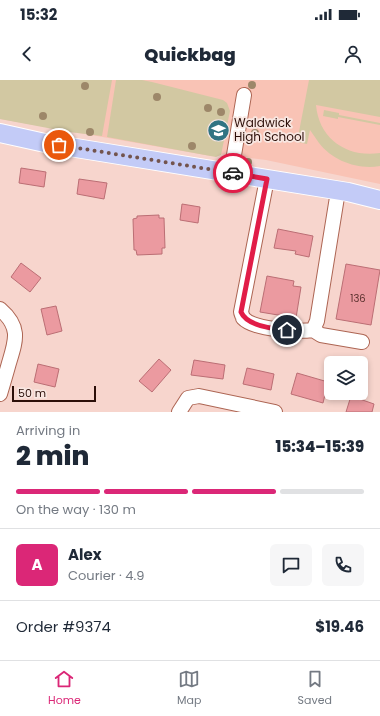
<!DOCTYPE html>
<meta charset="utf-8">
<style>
:root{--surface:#fff;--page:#f6f6f7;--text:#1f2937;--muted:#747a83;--line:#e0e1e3;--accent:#db2777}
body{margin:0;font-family:Poppins,sans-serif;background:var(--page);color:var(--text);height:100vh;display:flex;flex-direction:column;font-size:15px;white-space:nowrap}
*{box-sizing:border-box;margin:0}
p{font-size:13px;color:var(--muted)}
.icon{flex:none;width:22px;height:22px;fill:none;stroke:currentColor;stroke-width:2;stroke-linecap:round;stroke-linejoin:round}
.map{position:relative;height:332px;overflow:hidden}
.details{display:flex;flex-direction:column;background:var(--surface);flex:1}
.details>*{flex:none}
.buttons{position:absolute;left:324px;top:276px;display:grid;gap:8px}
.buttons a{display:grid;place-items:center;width:44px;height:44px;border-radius:6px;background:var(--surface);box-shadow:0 2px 6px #0003;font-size:20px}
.scale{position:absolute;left:12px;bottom:10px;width:84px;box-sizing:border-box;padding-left:4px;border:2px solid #2c0f09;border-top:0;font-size:11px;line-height:14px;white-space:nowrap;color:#2c0f09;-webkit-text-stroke:3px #f8e7e2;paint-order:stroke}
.pin{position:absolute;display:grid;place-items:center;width:34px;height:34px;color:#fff;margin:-17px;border:2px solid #fff;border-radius:50%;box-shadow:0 1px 4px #0007}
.courier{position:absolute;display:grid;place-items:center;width:40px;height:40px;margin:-20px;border:3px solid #e11d48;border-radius:50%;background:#fff;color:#222;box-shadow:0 1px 5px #0007}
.headline em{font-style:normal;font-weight:800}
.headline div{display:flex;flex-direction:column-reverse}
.headline{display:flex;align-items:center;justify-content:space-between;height:68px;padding:0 16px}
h1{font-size:26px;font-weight:800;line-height:30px}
.bar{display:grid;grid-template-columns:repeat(4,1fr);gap:6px 4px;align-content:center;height:48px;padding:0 16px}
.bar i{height:5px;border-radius:3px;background:var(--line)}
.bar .current{background:var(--accent)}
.bar p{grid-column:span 4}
.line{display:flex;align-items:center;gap:10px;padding:0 16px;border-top:1px solid var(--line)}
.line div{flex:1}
.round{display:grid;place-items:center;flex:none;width:42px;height:42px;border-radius:6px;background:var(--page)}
.status{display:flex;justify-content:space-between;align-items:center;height:28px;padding:0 20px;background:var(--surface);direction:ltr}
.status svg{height:11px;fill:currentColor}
header{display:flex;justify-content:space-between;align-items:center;height:52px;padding:0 16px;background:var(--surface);font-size:18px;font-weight:800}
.dock{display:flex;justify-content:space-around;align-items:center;height:56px;border-top:1px solid var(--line);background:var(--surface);font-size:11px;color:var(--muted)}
.dock a{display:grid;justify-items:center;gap:2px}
.dock .current{color:var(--accent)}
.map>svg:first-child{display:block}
</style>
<div class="status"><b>15:32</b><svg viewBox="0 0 49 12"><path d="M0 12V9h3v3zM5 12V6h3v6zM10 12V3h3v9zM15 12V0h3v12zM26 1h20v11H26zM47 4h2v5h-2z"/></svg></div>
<header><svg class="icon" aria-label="back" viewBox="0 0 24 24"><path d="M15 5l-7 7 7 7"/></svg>Quickbag<svg class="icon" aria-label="person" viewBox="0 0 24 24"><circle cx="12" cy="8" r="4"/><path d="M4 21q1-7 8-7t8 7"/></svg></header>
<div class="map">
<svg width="380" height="332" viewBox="0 0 380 332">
<rect width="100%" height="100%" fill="#f7d5cd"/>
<!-- built -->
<path fill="#f9c3b5" d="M0,0H380V104L266,80L219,74L211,76L0,39Z"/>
<!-- green -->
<path fill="#d2c8a2" d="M0,0H112L102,56L69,52L0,39Z
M116,0H142L152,2L223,20L227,23L230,31L221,75L216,77L107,57Z
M309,0H380V37L316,25C319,59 347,78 380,73V86C358,90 333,81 319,63C316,59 313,54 310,50L307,64L297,62Z
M324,30L339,33V35L380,43V45L338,37V39L323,36Z"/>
<!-- building -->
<path fill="#eb9aa0" stroke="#bb6e74" d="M21,88L46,92L44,107L19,103Z
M79,99L107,103L104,119L77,114Z
M182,124L200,127L198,143L180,140Z
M159,135V138H164L165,168H162V174L137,175L136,170H134L133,139L137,138V136Z
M278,149L313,156L309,177L295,174L296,171L274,168Z
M21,183L41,198L30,212L11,197Z
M346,184L380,190L371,245L336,239Z
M267,196L294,201L293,206L301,207L296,238L260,232Z
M56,226L62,251L47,255L41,229Z
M159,279L171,290L152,312L139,301Z
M194,280L225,285L223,299L191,295Z
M38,284L59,289L55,307L34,302Z
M247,288L274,294L271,310L243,304Z
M297,293L328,302L323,323L291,314Z
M351,316L374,324L372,332H346Z"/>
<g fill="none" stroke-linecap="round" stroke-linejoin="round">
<defs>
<path id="minor" d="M231,93L244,15
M267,99L241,232C241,233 243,237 243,238C254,250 298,252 313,250L317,241L338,111
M0,229C21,247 16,260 9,283C6,294 3,304 0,314
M313,250L321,255L362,262
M179,332L188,318L199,316L275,332"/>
<path id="major" d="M0,53L45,63L348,112L380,120"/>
</defs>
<!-- minor casing -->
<use href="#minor" stroke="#ad6553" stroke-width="16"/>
<!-- major casing -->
<use href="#major" stroke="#fff" stroke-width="20"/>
<!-- minor -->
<use href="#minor" stroke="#fff" stroke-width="14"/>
<!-- major -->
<use href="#major" stroke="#c3cbf7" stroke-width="18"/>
</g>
<!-- trees -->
<g fill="#9d8769">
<circle cx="252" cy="5" r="4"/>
<circle cx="85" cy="6" r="4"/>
<circle cx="157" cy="17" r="4"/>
<circle cx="208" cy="28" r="4"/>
<circle cx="221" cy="32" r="4"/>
<circle cx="43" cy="36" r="4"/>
<circle cx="90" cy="52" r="4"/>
<circle cx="255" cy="53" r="4"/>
<circle cx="192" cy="66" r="4"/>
<circle cx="248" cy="82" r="4"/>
</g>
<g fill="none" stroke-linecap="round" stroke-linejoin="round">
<!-- done -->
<path stroke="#73544e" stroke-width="4" stroke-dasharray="0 7.2" d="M59,65L233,93"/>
<!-- route -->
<path stroke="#e11d48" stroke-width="5" d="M233,93L267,99L241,232C247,246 273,249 287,250"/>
</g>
<!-- icons -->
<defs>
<symbol id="school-disc" viewBox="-11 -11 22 22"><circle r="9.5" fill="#307483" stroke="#f8e7e2"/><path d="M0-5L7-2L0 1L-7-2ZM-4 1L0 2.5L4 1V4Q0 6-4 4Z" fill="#fff"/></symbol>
</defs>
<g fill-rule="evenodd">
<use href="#school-disc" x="206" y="38" width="25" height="25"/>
</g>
<g text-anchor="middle" stroke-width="3.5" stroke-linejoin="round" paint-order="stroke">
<!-- number labels -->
<g font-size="10" fill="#5c322f">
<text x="358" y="222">136</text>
</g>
<!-- poi labels -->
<g font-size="12" fill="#2c0f09" stroke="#f8e7e2" text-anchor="start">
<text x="234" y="47">Waldwick<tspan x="234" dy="14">High School</tspan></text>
</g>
</g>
</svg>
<div class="buttons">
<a><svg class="icon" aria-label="layers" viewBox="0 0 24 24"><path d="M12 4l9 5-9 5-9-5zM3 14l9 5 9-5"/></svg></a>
</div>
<div class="scale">50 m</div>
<div class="pin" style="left:59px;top:65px;background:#ea580c"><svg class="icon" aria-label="bag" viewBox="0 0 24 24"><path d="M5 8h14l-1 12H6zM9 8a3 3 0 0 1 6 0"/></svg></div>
<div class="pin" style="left:287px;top:250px;background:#1f2937"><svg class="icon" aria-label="home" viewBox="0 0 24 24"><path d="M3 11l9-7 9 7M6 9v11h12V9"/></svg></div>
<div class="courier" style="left:233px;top:93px"><svg class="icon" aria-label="car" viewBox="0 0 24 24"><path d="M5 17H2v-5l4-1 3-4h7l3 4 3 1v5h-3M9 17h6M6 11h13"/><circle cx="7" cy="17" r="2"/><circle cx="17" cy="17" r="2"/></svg></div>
</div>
<section class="details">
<div class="headline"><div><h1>2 min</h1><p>Arriving in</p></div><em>15:34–15:39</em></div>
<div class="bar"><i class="current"></i><i class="current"></i><i class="current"></i><i></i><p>On the way · 130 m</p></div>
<div class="line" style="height:72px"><b class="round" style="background:var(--accent);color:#fff">A</b><div><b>Alex</b><p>Courier · 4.9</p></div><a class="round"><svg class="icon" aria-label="chat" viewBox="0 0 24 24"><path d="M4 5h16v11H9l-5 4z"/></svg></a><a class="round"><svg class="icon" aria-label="phone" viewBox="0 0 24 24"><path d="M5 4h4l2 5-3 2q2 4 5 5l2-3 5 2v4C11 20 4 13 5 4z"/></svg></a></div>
<div class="line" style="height:52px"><div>Order #9374</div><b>$19.46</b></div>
</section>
<nav class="dock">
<a class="current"><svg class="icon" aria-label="home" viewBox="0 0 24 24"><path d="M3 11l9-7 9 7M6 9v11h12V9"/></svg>Home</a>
<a><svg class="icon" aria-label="map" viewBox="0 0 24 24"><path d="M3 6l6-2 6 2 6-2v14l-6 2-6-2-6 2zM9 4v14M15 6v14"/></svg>Map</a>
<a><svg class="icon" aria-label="saved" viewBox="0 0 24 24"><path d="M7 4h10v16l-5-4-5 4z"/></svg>Saved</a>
</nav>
